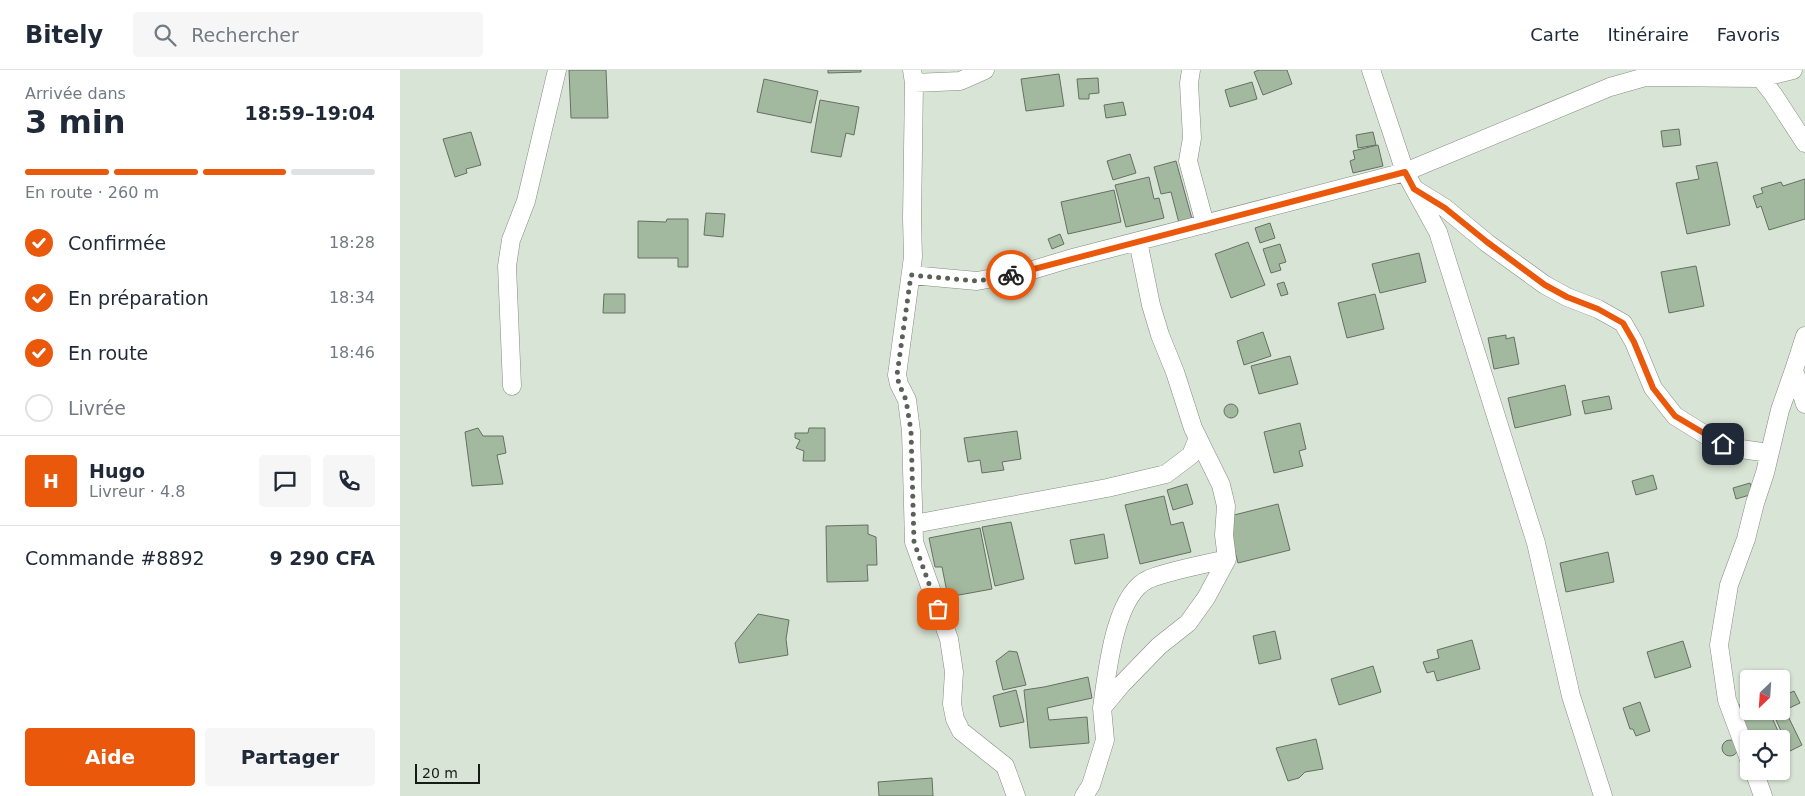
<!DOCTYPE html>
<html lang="fr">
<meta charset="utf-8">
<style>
:root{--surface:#fff;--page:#f6f6f7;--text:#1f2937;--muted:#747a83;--line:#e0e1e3;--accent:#ea580c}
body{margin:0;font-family:"DejaVu Sans",sans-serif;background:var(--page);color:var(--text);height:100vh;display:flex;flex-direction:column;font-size:19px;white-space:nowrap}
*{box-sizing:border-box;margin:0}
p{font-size:16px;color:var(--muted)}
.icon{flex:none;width:28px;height:28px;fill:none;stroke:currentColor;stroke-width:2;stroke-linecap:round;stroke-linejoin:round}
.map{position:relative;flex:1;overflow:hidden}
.side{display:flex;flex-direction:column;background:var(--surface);width:400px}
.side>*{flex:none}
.needle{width:32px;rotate:205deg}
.fabs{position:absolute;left:1340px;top:600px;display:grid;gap:10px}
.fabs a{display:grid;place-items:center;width:50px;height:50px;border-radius:5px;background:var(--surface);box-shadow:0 1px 4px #0004;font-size:25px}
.scale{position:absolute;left:15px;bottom:12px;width:65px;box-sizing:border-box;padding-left:5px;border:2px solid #161b15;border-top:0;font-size:14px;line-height:18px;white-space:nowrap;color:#161b15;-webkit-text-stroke:4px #d8e4d5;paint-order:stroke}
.pin{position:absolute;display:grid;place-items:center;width:42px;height:42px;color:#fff;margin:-21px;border-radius:10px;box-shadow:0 2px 8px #0006}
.courier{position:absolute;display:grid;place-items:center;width:50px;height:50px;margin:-25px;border:4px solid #ea580c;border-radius:50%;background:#fff;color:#222;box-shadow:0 1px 6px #0007}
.headline em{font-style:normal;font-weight:600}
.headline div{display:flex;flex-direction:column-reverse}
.headline{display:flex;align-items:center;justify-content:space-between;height:85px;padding:0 25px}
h1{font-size:32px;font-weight:600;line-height:38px}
.bar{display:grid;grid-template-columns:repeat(4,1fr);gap:8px 5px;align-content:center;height:60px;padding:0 25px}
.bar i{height:6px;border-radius:4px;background:var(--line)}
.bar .selected{background:var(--accent)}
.bar p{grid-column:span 4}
.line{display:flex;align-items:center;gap:12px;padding:0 25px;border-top:1px solid var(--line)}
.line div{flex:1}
.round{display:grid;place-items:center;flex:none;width:52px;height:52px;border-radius:5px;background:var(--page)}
ol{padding:0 25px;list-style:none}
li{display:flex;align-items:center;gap:15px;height:55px}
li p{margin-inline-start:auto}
li .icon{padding:5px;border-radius:50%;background:var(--accent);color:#fff;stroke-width:4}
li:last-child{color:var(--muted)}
li i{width:28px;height:28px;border:2px solid var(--line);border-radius:50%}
.action{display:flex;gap:10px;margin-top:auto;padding:10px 25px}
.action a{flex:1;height:58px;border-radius:5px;background:var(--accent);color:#fff;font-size:20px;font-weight:600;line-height:58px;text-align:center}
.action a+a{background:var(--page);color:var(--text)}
header{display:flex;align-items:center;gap:30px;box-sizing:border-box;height:70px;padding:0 25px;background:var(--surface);border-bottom:1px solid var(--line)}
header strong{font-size:24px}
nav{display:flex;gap:28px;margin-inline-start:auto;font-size:18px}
.search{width:350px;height:45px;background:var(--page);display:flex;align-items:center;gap:12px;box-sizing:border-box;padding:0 18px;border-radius:5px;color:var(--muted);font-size:19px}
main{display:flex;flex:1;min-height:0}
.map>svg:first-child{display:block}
</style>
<header>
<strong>Bitely</strong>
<div class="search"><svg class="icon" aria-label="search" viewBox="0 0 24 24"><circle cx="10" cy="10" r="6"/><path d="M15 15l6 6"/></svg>Rechercher</div>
<nav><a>Carte</a><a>Itinéraire</a><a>Favoris</a></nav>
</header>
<main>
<section class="side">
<div class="headline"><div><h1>3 min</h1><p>Arrivée dans</p></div><em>18:59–19:04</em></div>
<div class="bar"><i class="selected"></i><i class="selected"></i><i class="selected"></i><i></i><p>En route · 260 m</p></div>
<ol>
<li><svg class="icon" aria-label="check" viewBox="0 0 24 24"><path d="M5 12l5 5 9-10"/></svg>Confirmée<p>18:28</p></li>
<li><svg class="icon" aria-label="check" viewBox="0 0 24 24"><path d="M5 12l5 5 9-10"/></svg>En préparation<p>18:34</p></li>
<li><svg class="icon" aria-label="check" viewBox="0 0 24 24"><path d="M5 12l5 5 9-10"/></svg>En route<p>18:46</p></li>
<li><i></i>Livrée</li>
</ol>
<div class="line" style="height:90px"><b class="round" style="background:var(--accent);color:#fff">H</b><div><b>Hugo</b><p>Livreur · 4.8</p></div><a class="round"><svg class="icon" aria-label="chat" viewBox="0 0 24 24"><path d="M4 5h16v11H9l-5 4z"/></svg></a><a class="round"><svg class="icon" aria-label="phone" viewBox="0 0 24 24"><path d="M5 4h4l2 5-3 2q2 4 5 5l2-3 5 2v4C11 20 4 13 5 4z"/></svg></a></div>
<div class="line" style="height:65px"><div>Commande #8892</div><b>9 290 CFA</b></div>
<div class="action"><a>Aide</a><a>Partager</a></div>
</section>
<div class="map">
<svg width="1405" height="726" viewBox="0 0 1405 726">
<rect width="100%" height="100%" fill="#d8e4d5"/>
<!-- building -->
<path fill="#a3b99f" stroke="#657062" d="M169,0H206L208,48H171Z
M428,0H461V2L428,3Z
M859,0H887L892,14L863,25L854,2Z
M659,4L664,36L626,41L621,9Z
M698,8L699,23L689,24V29H679L677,9Z
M364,9L418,21L411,53L357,42Z
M852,12L857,29L830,37L825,20Z
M420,30L459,37L454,65L446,63L441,87L411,82Z
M723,32L726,45L706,48L704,35Z
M1279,59L1281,75L1263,77L1261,61Z
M71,62L81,95L66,99L67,103L55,107L43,69Z
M973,62L976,75L958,78L956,65Z
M978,75L983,96L953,103L950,91L955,89L953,81Z
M730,84L736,103L713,110L707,91Z
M776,91L792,149L779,153L771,122L761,124L754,97Z
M1317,92L1330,155L1287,164L1276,113L1299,109L1296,96Z
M749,107L754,129L759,128L764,148L726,157L715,115Z
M1405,109V149L1369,160L1361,136L1357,138L1353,126L1363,123L1361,118L1381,112L1383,116Z
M714,120L721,152L668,164L661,132Z
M306,143L325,144L323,167L304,165Z
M267,149H288V197H278V188H238V151L266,152Z
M870,153L875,168L860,173L855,158Z
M660,164L664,174L652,179L648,169Z
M848,172L865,215L831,228L815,184Z
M880,174L886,192L879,194L881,200L871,203L863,179Z
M1019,183L1026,212L980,223L972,194Z
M1296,196L1304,236L1269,243L1261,202Z
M884,212L888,224L881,226L877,214Z
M204,224H225V243H203Z
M975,224L984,259L947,268L938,233Z
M863,262L871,286L844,295L837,271Z
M1106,265V269L1114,267L1119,294L1094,299L1088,268Z
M890,286L898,314L859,324L851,296Z
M1165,315L1171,345L1115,358L1108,328Z
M1209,326L1212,339L1185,344L1182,331Z
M824 341a7 7 0 1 1 14 0a7 7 0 1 1-14 0Z
M900,353L906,379L899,381L903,396L874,403L864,362Z
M78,358L83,366H103L106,383L97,385L103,414L72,416L65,362Z
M409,358H425V391H403L404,381L396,378L400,370L395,368V363H408Z
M617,361L621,389L602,392L604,400L582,403L580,390L568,392L564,368Z
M1253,405L1257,419L1236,425L1232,411Z
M1350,413L1353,424L1336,429L1333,418Z
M787,414L793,434L773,440L767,420Z
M764,426L771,455L783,452L791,482L740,494L725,435Z
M878,434L890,480L838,493L826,447Z
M611,452L624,509L595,516L582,457Z
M468,455V464L476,467L477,495H467L468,511L427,512L426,456Z
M580,458L592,519L548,527L542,497H535L529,468Z
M704,464L708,488L675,494L670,470Z
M1208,482L1214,512L1166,522L1160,493Z
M358,544L389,550L386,569L388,585L339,593L335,573Z
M875,561L881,589L859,594L853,566Z
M1072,570L1080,599L1037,611L1034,601L1027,603L1023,592L1039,588L1037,580Z
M1283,571L1291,597L1255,608L1247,582Z
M609,581L617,582L626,615L603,620L596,591Z
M973,596L981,622L939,635L931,609Z
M688,607L692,628L647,638L649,650L687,647L689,673L630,678L624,620L644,617Z
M616,620L624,652L600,657L593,626Z
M1394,621L1400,633L1385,640L1402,675L1390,681L1372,641H1381V622L1383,626Z
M1349,631V641H1369L1387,681L1381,683V669H1350L1335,637Z
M1240,632L1250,661L1236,666L1233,659H1230L1223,638Z
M916,669L923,699L905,702L899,708L888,711L876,678Z
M1322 678a8 8 0 1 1 16 0a8 8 0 1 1-16 0Z
M532,708L533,726H479L478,712Z"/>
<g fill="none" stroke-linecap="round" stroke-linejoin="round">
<defs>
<path id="minor" d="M512,0L514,13L512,148L513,187L497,305L499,314L507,330L511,361L514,472L549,569L554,602L552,634L555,649L561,661L605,696L616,726
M791,0L789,13L792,68L788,91L805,154
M971,0L1005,102L1038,162L1136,473L1171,626L1203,726
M1355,1L1373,24L1405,73
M514,13L560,11L585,0
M1016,120L1045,138L1087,173L1145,215L1167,227L1198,239L1223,253L1234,272L1253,318L1275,346L1312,369L1334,378L1369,383
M511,205L577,211L626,202L669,189L1005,102L1210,17L1245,7L1360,8L1393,0
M1405,266L1394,300L1405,334
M112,316L107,196L111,170L126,131L157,0
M514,454L707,418L766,404L791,385L798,368
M702,638C707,604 714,524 749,509C772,500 802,495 827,489
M1349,689L1327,630L1319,575L1329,515L1346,469L1355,433L1365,403L1380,340L1394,300
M1354,701L1363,726
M684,726L691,715L705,670L702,638L722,614L759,576L788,553L806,528L827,489L824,465L826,436L821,415L793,358L775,302L760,265L751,235L738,171"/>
</defs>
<!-- minor casing -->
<use href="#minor" stroke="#838e80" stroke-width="19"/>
<!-- minor -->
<use href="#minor" stroke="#fff" stroke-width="18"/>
</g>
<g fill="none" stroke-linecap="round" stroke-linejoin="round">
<!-- done -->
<path stroke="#5a6158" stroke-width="5" stroke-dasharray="0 9" d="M538,539L514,472L511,361L506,330L499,314L497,305L511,205L577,211L611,205"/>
<!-- route -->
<path stroke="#ea580c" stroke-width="6" d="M611,205L1005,102L1014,119L1045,138L1087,172L1145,215L1167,227L1198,239L1223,253L1234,272L1253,318L1275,346L1312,368L1323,374"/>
</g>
</svg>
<div class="fabs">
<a><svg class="needle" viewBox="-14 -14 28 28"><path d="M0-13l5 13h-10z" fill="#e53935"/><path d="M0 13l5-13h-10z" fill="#747a83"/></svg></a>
<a><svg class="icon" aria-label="locate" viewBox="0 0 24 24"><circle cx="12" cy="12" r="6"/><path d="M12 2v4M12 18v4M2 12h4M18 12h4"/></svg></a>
</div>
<div class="scale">20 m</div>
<div class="pin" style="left:538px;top:539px;background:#ea580c"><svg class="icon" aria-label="bag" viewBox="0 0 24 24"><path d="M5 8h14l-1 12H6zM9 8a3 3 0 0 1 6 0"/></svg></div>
<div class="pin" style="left:1323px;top:374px;background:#1f2937"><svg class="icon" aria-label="home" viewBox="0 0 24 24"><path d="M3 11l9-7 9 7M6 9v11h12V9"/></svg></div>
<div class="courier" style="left:611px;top:205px"><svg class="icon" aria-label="bike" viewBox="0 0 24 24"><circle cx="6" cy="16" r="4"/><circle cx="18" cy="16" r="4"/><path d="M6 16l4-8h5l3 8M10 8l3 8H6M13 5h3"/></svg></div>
</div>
</main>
